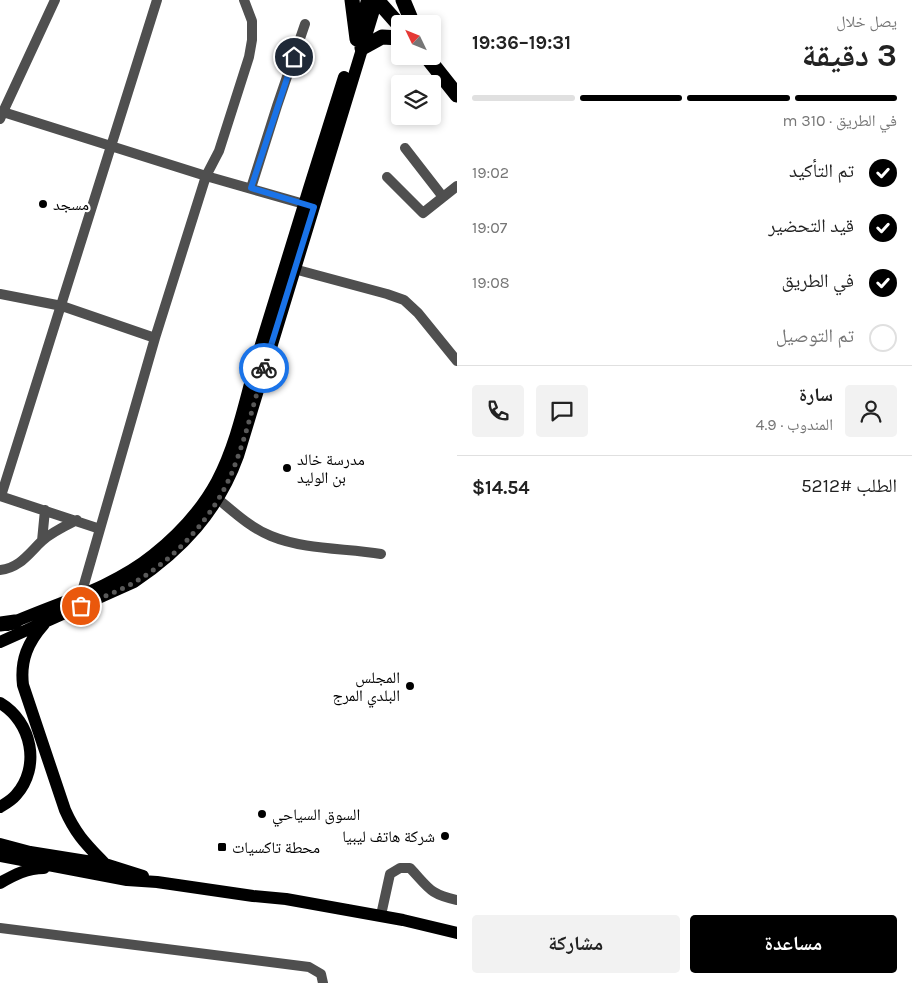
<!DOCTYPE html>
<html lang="ar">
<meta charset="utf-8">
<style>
:root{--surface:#fff;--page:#f2f2f2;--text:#222;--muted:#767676;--line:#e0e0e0;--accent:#000}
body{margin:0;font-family:Karla,"Noto Naskh Arabic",sans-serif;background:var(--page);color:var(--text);direction:rtl;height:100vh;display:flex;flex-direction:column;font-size:19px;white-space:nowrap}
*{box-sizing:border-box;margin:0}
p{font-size:16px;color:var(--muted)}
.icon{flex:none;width:28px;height:28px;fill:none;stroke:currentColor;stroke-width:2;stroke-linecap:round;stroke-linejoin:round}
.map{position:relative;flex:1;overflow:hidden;direction:ltr}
.drawer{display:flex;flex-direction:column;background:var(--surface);width:455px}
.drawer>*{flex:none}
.needle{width:32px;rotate:313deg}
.buttons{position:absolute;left:391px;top:15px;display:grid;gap:10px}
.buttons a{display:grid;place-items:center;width:50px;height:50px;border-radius:5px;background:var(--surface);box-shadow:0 2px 8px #0003;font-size:25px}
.pin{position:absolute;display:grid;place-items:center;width:42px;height:42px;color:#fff;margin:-21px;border:2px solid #fff;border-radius:50%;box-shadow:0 1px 5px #0007}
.courier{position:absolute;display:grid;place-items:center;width:50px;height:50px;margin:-25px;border:4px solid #1a73e8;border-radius:50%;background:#fff;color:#222;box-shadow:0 1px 6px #0007}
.head em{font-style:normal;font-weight:700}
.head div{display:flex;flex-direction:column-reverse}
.head{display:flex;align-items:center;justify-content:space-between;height:85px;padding:0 15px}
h1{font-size:32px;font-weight:700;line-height:38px}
.bar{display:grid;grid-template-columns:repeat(4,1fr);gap:8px 5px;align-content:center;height:60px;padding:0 15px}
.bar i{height:6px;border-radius:4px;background:var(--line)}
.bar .on{background:var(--accent)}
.bar p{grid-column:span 4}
.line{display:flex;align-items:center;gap:12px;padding:0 15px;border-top:1px solid var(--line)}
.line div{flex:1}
.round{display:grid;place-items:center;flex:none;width:52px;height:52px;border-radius:5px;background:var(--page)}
ol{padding:0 15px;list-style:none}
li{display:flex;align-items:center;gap:15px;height:55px}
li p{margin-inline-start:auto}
li .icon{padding:5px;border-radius:50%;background:var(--accent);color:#fff;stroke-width:4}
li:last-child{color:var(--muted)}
li i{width:28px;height:28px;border:2px solid var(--line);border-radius:50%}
.button{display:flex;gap:10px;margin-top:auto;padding:10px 15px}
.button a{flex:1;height:58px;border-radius:5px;background:var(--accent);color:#fff;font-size:20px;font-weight:700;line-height:58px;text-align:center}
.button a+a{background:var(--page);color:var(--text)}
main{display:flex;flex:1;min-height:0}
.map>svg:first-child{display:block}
</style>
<main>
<section class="drawer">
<div class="head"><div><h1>3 دقيقة</h1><p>يصل خلال</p></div><em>19:31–19:36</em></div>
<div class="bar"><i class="on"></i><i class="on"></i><i class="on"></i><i></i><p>في الطريق · 310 m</p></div>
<ol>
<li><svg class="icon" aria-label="check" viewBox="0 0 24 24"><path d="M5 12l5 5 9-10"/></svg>تم التأكيد<p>19:02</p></li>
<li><svg class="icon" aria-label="check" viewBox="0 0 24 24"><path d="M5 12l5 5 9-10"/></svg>قيد التحضير<p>19:07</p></li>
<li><svg class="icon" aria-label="check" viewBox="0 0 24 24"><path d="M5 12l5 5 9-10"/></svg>في الطريق<p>19:08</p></li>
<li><i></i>تم التوصيل</li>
</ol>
<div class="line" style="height:90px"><a class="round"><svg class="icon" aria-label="person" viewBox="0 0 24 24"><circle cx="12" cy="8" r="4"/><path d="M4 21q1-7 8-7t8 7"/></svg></a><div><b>سارة</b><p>المندوب · 4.9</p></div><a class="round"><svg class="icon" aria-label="chat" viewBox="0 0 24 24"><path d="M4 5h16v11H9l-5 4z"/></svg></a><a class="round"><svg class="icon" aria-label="phone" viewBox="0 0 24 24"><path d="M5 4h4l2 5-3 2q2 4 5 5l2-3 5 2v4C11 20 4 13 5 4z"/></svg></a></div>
<div class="line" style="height:65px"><div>الطلب #5212</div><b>$14.54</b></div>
<div class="button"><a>مساعدة</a><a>مشاركة</a></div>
</section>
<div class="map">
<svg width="457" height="983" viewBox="0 0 457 983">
<rect width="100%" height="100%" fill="#fff"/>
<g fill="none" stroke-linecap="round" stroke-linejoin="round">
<!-- minor -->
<path stroke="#4f4f4f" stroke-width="10" d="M3,112L55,0
M0,119L3,112L206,176L311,206
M405,148L443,197
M387,177L423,213L457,186
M251,188L277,106L305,24
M294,269L387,294L404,300L418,313L457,361
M0,294L62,306L155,338
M0,496L100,529
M1,496L157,0
M218,499C235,513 251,528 271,536C305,550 346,548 381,554
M42,541L45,510
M0,570C20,568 29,553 42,541C52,532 65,526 77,520
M81,595L155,338L206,176L219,151L249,57L252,40V21L244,0
M381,915L390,874L400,868H410C429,888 429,894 457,900
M0,928L309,967L321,974L323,983"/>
<!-- major -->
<path stroke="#000" stroke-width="12" d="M358,34L367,0
M44,624C28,642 20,660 23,685L65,810C76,835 87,845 105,864
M7,625C56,603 111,589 153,555C178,535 202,509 217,481C238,441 246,395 259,351C287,260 315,168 344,77
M0,642L134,582C182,550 218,511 238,456L377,0
M0,703C32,722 41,767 16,795C12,800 5,804 0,807
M0,844L30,852L105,864L143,876
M0,856L127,880L157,882L253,896L286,899L403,920L457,933
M0,883C14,875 27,868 44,868"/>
<!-- highway -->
<path stroke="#000" stroke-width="15" d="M352,0L357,39
M377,0L400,26
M403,0L413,24
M362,48L382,37L400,38
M426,56L457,95
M0,624L15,622"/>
</g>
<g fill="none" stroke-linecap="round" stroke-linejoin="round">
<!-- done -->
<path stroke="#595959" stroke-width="5" stroke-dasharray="0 9" d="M81,606C98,599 117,592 133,583C176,559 215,515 233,470C246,437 254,402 264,368"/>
<!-- route -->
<path stroke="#1a73e8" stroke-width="6" d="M264,368L314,207L251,188L294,57"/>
</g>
<!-- markers -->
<g fill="#000" stroke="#fff" stroke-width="2">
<circle cx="43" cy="204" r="5"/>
<circle cx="287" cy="468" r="5"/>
<circle cx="410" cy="686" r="5"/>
<circle cx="262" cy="814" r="5"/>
<circle cx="445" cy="836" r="5"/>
<rect x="217" y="842" width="10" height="10" rx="2.5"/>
</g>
<g text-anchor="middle" stroke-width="4.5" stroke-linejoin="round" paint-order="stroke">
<!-- poi labels -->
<g font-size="16" fill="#000" stroke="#fff" text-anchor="start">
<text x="53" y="210">مسجد</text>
<text x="297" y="465">مدرسة خالد<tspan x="297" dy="18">بن الوليد</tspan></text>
<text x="400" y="683" text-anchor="end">المجلس<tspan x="400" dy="18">البلدي المرج</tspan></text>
<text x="272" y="820">السوق السياحي</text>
<text x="435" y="842" text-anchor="end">شركة هاتف ليبيا</text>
<text x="232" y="853">محطة تاكسيات</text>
</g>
</g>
</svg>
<div class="buttons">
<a><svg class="needle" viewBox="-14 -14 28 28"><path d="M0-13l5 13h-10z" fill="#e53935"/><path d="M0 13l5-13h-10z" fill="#767676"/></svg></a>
<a><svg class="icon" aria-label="layers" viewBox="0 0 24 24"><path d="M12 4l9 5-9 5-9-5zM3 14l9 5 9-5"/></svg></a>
</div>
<div class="pin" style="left:81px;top:606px;background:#ea580c"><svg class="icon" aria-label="bag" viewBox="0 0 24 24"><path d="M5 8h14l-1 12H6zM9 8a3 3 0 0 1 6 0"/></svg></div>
<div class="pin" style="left:294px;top:57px;background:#1f2937"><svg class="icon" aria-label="home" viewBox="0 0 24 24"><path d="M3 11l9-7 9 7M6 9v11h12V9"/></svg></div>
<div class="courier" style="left:264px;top:368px"><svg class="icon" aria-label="bike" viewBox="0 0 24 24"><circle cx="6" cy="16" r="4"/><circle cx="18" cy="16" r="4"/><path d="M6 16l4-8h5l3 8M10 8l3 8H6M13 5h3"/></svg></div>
</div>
</main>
